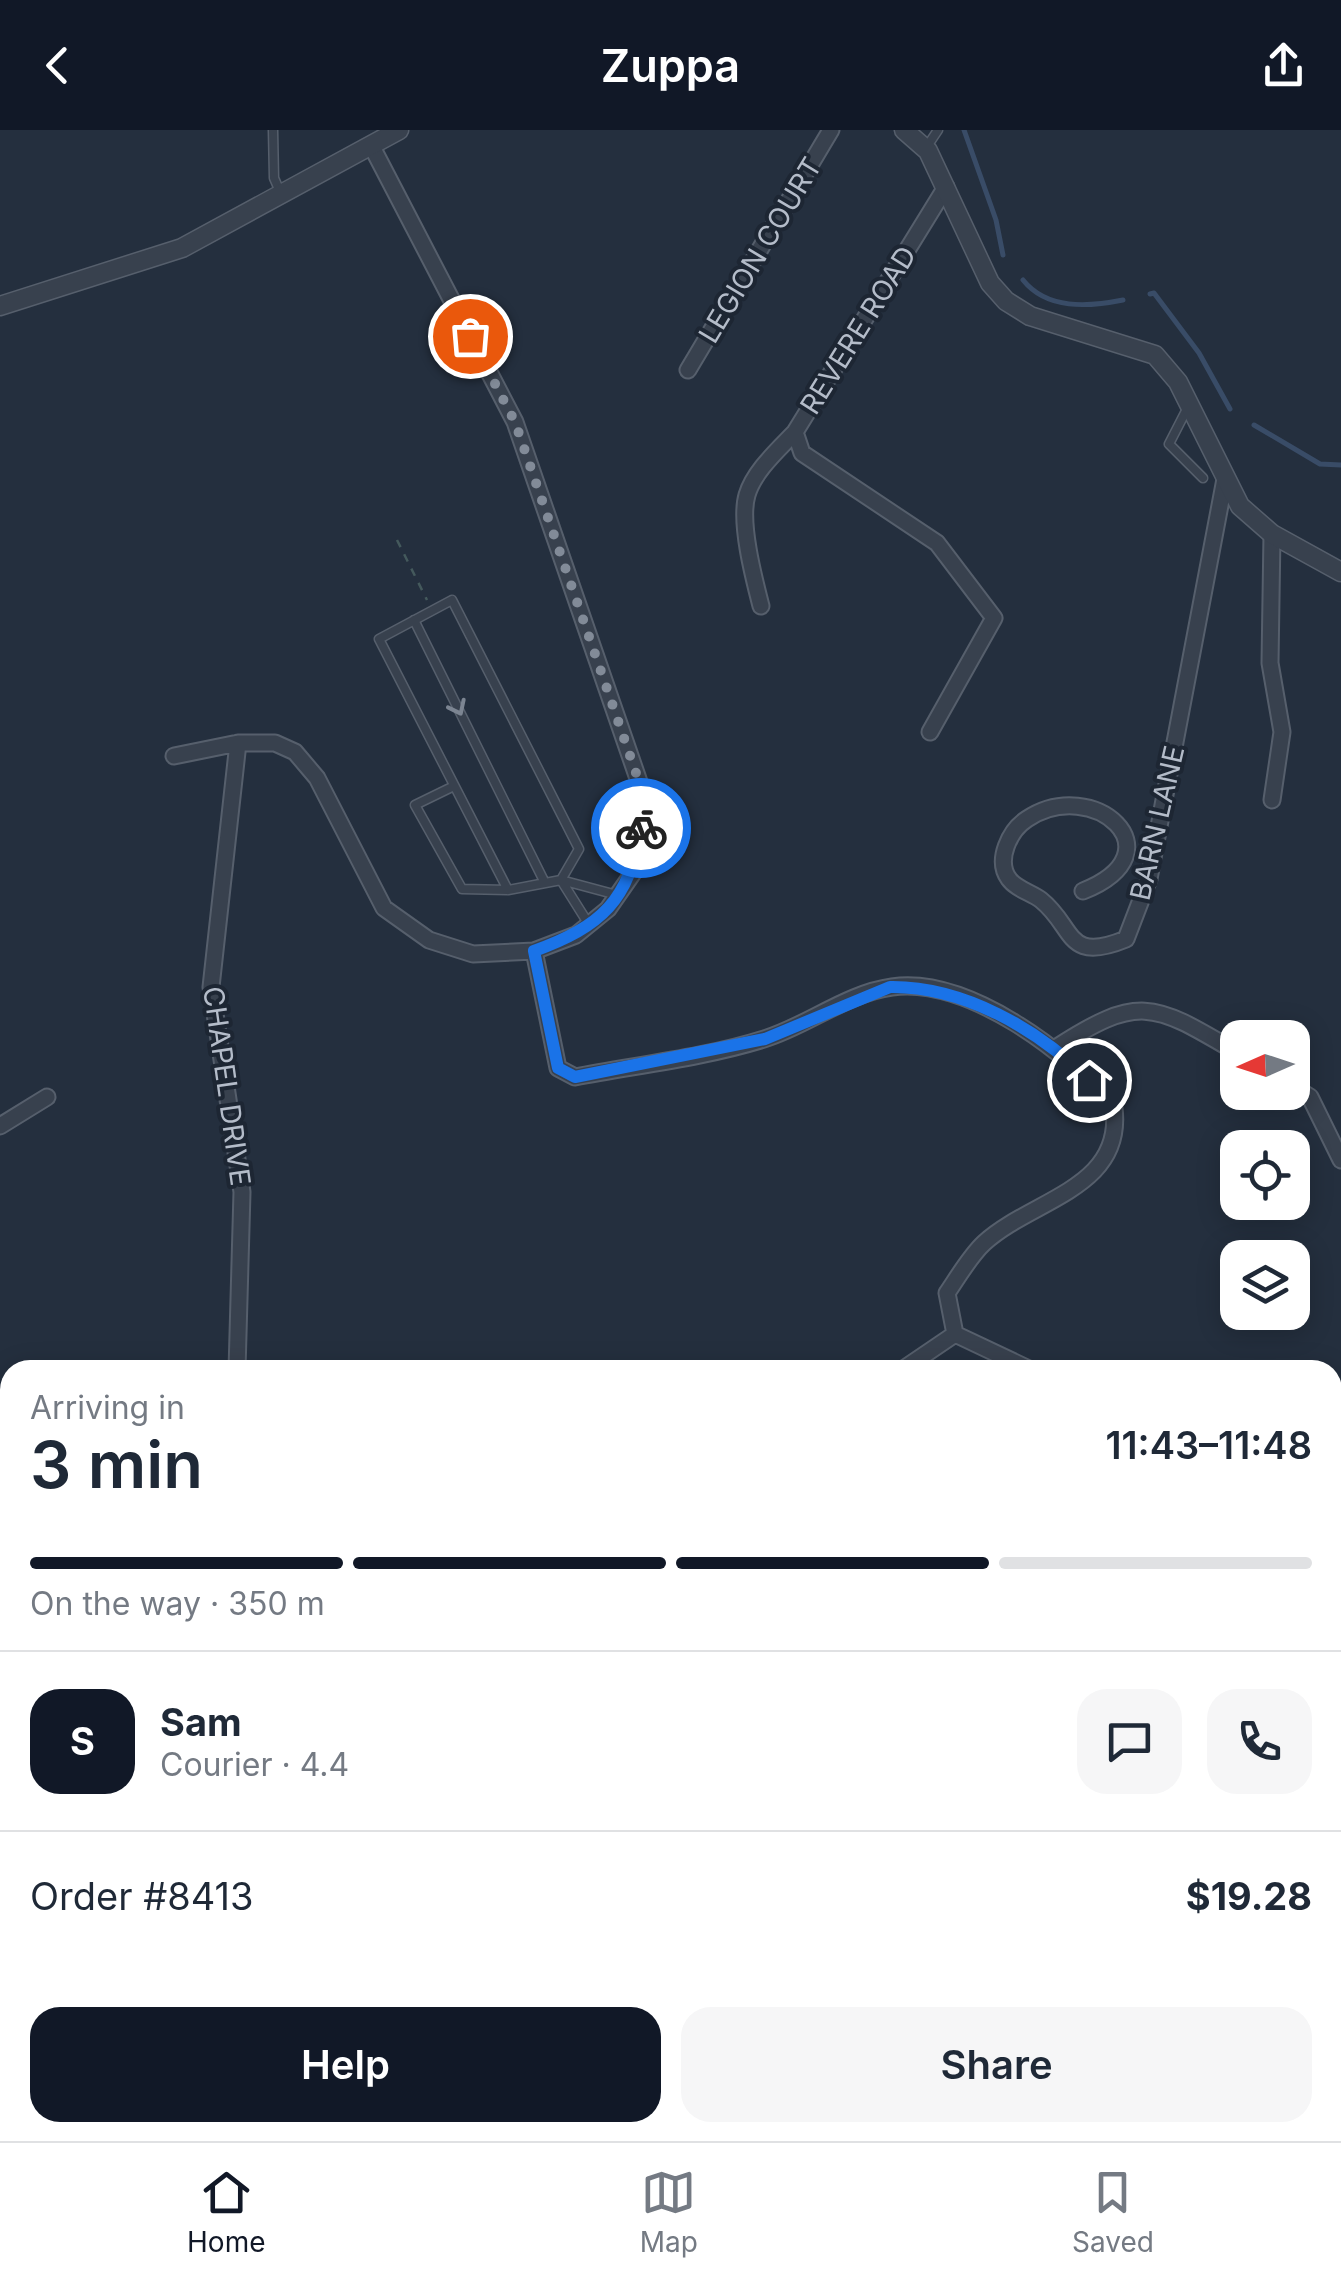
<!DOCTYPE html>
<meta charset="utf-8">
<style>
:root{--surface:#fff;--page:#f6f6f7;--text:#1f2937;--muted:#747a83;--line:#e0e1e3;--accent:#111827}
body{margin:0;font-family:Inter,sans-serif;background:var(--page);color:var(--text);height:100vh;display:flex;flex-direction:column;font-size:38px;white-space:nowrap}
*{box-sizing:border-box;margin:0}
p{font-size:32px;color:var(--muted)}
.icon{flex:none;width:55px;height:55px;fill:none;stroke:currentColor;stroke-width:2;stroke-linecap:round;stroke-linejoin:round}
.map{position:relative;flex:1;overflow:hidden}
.details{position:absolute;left:0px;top:1230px;width:1342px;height:782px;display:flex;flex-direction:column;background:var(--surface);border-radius:30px 30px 0 0;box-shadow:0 5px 25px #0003}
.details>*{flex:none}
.needle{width:65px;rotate:267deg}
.controls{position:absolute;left:1220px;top:890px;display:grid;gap:20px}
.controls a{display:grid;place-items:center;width:90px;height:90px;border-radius:20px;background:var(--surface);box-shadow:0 5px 25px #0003;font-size:50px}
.pin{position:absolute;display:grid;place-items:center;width:85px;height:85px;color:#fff;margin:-42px;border:5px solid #fff;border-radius:50%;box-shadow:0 2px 10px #0007}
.courier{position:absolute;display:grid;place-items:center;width:100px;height:100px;margin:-50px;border:8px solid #1a73e8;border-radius:50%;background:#fff;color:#222;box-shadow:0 2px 12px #0007}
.head em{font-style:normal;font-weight:600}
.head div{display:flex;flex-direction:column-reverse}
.head{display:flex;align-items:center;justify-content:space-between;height:170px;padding:0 30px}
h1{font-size:65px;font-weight:600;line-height:75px}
.bar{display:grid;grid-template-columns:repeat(4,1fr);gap:15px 10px;align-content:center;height:120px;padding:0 30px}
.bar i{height:12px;border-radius:8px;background:var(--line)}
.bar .on{background:var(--accent)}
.bar p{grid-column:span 4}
.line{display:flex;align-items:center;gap:25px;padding:0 30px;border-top:2px solid var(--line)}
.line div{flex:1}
.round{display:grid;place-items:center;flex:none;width:105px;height:105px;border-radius:30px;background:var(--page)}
.cta{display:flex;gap:20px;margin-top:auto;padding:20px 30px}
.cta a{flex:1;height:115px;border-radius:30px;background:var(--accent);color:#fff;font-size:40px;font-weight:600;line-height:115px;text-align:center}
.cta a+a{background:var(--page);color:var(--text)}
header{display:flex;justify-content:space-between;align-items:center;height:130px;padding:0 30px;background:var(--accent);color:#fff;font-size:45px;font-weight:600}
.tab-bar{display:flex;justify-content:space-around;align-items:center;height:140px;border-top:2px solid var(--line);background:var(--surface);font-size:28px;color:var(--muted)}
.tab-bar a{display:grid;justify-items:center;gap:5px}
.tab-bar .on{color:var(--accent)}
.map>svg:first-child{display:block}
</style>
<header><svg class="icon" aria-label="back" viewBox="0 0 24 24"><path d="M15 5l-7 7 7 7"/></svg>Zuppa<svg class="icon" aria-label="share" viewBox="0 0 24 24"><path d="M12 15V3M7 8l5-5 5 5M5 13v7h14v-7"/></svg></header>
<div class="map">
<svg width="1341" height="2011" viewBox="0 0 1341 2011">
<rect width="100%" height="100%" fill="#242f3e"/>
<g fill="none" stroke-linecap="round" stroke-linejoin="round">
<!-- stream -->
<path stroke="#394c67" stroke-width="5" d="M964,0L996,90L1003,125
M1023,150C1047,180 1088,177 1123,170
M1150,164L1154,163L1199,223L1230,279
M1254,295L1320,334L1341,335"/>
<defs>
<path id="service" d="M273,0L274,48L281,64
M926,18L938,0
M1188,277L1169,314L1203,348
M414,490L545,753
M454,656L415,675L462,759L508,760L561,750L579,719L452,470L379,509L508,760
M561,750L617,765
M561,750L588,793
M0,1779L10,1778"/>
<path id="minor" d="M688,240L831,0
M795,302L802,323L937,413L994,488L930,602
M1272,404L1270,533L1282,602L1272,670
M761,476C754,449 739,392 747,365C754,341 778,320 795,302L946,57
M174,626L238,613H275L295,622L317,648L384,778L429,810L473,824L534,821L576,805L608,779L633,743L646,672L515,292L371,15
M1083,761C1181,722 1093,645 1027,689C1010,700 995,730 1009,749C1016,759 1032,763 1041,770C1075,797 1065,834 1126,809L1149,749L1225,349
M534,821L558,938L575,947C637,935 703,928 764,909C807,896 847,863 892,857C967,846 1070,923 1114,978C1124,1059 1032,1069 984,1113C970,1126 958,1147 947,1163L955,1204
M1054,919C1140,863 1153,873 1238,923
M1292,956L1310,967L1341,1030
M0,996L47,967
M955,1204L1031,1240
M237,1240L242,1062L211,857L238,613
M902,1240L955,1204
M1332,1980L1341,1977
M469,2011L470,2002
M787,2011L793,2002
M1070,2011L1072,2002"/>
<path id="tertiary" d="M904,0L928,21L990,153L1006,171L1030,186L1155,225L1178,252L1240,376L1272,404L1341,442
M0,176L182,118L399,0"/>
</defs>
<!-- service casing -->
<use href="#service" stroke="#565f6c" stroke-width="11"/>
<!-- minor casing -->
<use href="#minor" stroke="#565f6c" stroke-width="19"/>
<!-- tertiary casing -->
<use href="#tertiary" stroke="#565f6c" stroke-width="21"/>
<!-- path -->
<path stroke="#44595c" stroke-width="2.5" stroke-dasharray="8 8" stroke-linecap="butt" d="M397,410L427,470"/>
<!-- service -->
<use href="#service" stroke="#38414e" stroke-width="8"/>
<!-- minor -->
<use href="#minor" stroke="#38414e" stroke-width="15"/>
<!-- tertiary -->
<use href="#tertiary" stroke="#38414e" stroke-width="18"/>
</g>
<!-- one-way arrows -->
<defs><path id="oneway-chevron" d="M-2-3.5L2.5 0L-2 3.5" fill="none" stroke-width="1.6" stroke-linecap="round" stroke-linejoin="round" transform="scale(2.5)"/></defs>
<use stroke="#7c8592" href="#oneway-chevron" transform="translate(458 578) rotate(64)"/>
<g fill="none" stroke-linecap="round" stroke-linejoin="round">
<!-- done -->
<path stroke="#828b98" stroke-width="10" stroke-dasharray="0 18" d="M470,206L515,292L646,672L641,698"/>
<!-- route -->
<path stroke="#1a73e8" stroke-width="12" d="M641,698C629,771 602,796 534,821L558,938L575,947L765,909L890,857C963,856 1038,899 1089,950"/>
</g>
<g text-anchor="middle" stroke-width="8" stroke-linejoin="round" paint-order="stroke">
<!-- street labels -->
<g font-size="28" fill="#b4bcc9" stroke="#1d2633">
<text transform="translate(760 120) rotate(-59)" y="10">LEGION COURT</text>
<text transform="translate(858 200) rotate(-58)" y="10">REVERE ROAD</text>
<text transform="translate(1157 693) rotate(-77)" y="10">BARN LANE</text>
<text transform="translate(227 956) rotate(82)" y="10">CHAPEL DRIVE</text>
</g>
</g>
</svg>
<div class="controls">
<a><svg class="needle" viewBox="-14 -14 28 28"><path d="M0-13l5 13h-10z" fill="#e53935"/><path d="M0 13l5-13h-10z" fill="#747a83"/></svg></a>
<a><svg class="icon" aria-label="locate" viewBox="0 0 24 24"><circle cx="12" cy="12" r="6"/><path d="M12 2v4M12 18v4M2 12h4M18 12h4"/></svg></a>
<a><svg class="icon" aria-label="layers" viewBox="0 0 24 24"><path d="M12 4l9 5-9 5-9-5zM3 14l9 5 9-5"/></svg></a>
</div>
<div class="pin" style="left:470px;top:206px;background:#ea580c"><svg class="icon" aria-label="bag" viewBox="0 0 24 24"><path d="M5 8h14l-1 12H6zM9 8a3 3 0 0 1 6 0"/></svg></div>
<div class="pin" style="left:1089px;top:950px;background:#1f2937"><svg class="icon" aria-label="home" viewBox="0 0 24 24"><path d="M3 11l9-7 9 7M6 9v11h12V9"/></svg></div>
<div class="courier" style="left:641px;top:698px"><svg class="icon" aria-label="bike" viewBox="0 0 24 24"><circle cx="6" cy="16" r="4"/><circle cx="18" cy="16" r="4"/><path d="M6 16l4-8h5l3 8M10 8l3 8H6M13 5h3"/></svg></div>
<section class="details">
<div class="head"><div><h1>3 min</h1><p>Arriving in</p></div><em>11:43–11:48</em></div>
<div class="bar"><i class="on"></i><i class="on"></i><i class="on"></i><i></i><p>On the way · 350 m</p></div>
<div class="line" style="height:180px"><b class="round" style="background:var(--accent);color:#fff">S</b><div><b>Sam</b><p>Courier · 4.4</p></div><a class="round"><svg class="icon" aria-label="chat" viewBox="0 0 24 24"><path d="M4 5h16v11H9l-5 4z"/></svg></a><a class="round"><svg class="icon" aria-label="phone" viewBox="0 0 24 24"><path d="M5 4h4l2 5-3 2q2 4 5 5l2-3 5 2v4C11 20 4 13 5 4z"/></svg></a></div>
<div class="line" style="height:130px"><div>Order #8413</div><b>$19.28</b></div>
<div class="cta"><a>Help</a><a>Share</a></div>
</section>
</div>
<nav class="tab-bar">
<a class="on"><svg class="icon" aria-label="home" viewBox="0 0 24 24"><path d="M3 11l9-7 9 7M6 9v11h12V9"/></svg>Home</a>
<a><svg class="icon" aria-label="map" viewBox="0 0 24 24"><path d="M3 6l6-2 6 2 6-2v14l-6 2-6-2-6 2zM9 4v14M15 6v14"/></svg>Map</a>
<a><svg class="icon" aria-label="saved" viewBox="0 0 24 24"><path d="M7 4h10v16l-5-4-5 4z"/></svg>Saved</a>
</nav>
